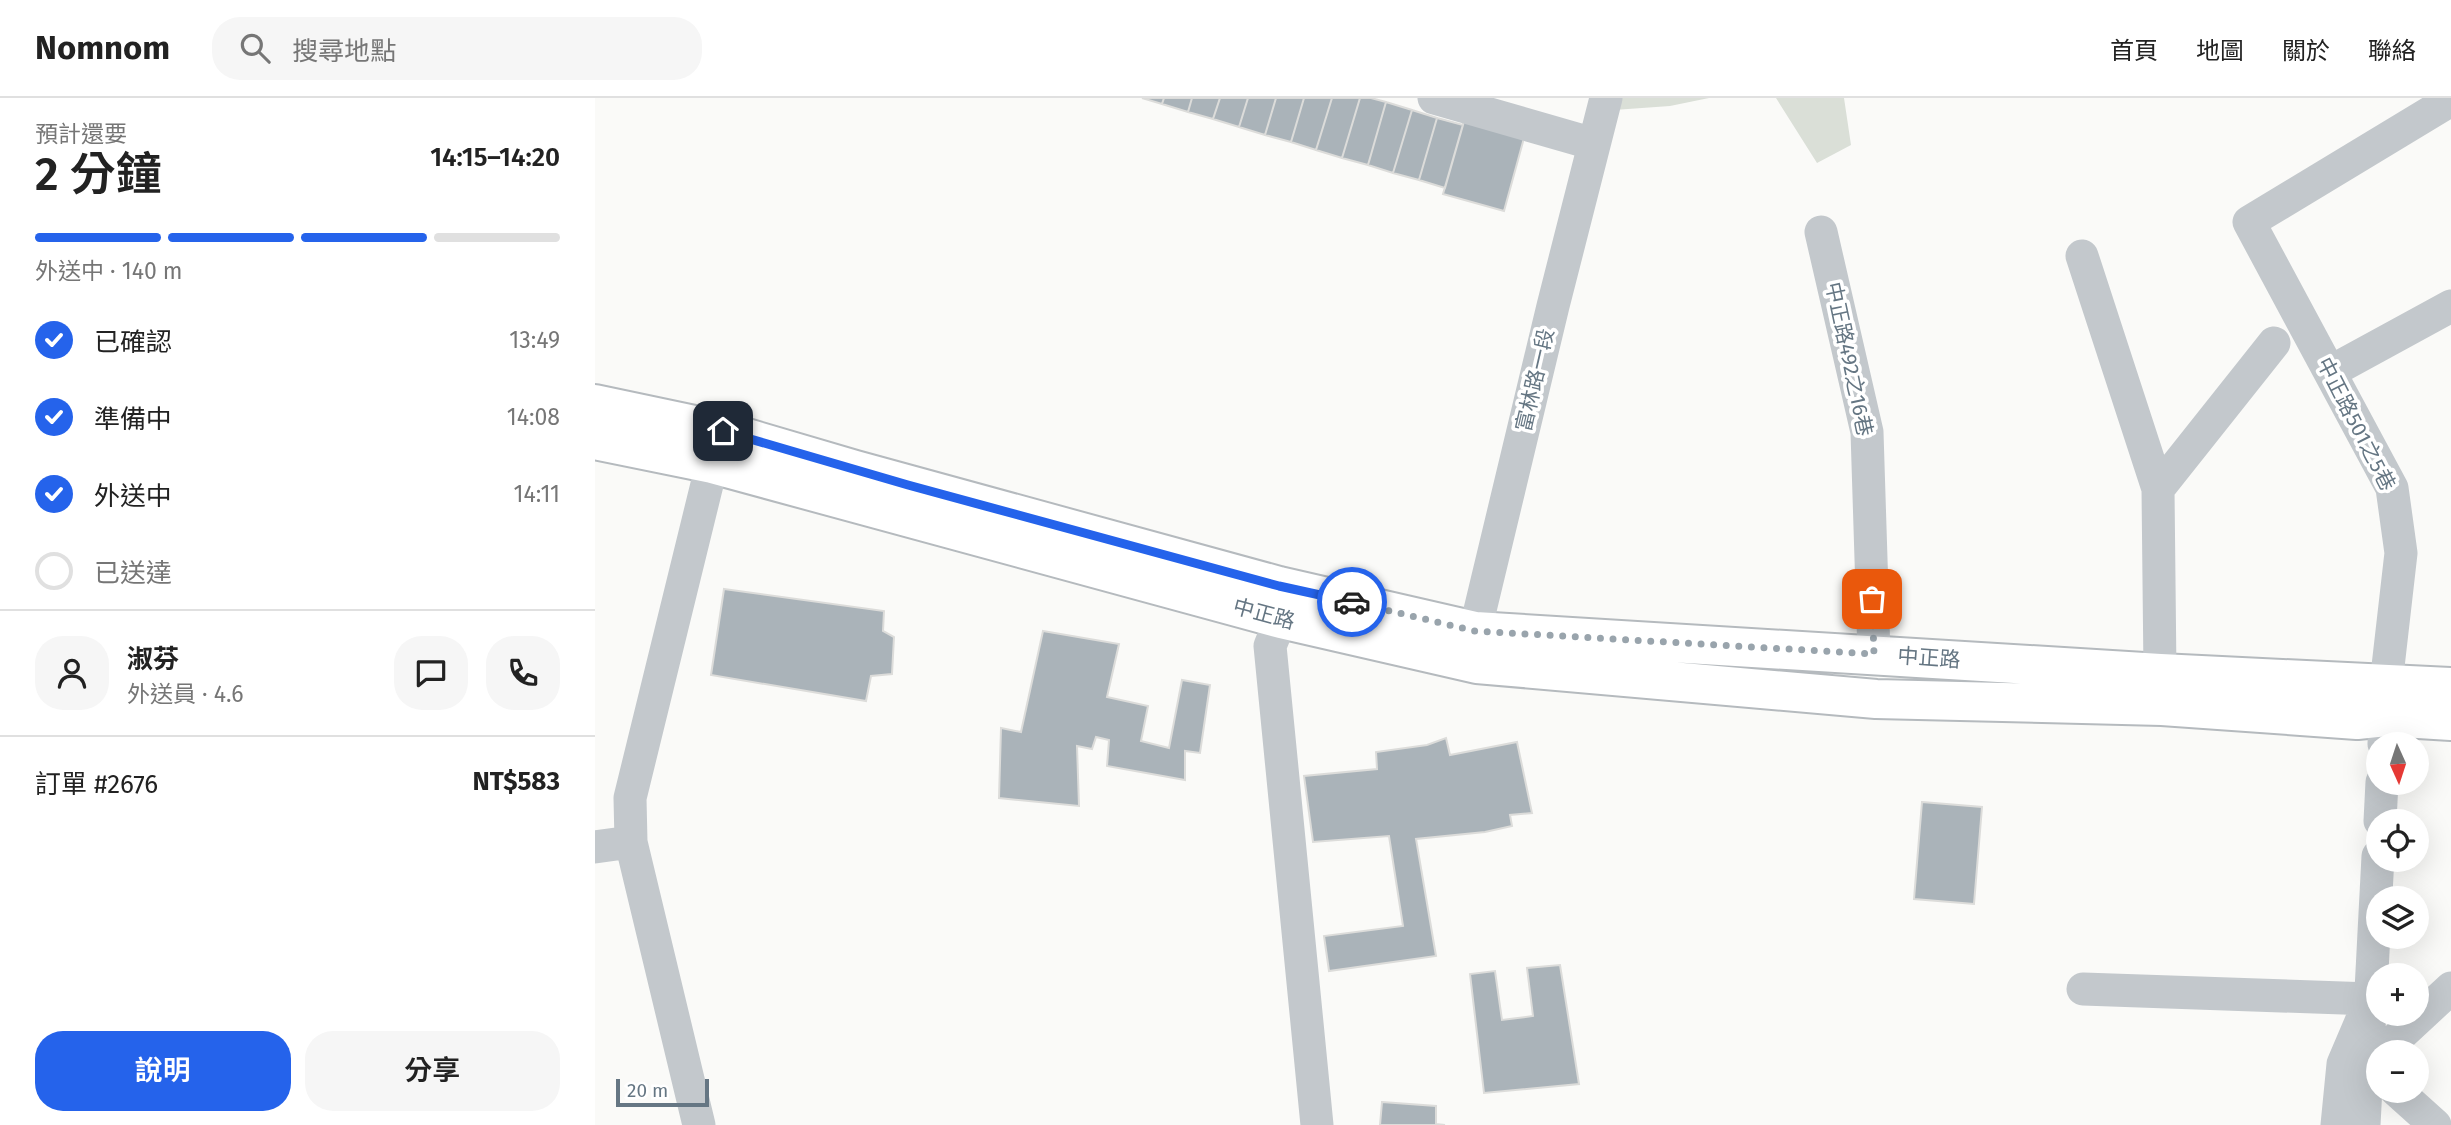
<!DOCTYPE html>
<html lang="zh-TW">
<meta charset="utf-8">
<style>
:root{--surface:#fff;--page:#f6f6f6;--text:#222;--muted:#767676;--line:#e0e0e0;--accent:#2563eb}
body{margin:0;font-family:"Fira Sans","Noto Sans TC",sans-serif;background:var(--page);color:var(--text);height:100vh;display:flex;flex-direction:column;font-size:26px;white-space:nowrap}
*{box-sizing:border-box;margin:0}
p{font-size:23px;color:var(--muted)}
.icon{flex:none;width:38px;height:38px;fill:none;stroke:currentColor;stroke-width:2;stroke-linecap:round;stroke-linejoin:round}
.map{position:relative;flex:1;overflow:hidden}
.panel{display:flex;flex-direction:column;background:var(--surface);width:595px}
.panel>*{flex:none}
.needle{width:46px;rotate:177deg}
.buttons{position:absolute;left:1771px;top:634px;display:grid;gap:14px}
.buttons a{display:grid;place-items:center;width:63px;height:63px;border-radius:50%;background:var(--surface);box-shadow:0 7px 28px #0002;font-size:35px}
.scale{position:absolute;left:21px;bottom:18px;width:93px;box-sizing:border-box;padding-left:7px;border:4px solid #657683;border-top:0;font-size:19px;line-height:24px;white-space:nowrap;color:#657683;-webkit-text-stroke:5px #fff;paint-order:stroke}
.pin{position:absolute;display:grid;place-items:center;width:60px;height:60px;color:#fff;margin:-30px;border-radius:14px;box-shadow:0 4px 10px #0006}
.courier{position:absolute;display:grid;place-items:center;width:70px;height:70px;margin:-35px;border:5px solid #2563eb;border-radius:50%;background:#fff;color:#222;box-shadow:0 2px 9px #0007}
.overview em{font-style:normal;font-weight:600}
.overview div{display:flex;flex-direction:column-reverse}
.overview{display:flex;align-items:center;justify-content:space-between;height:119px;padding:0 35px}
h1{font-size:46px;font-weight:600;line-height:52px}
.bar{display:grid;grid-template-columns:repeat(4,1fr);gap:10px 7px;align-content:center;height:84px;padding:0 35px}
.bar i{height:9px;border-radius:5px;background:var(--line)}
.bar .current{background:var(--accent)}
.bar p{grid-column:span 4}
.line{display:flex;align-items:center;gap:18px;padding:0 35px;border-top:2px solid var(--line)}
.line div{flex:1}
.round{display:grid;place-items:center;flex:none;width:74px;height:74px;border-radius:28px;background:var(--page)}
ol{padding:0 35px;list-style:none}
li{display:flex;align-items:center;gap:21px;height:77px}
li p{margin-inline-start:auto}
li .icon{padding:7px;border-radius:50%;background:var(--accent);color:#fff;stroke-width:4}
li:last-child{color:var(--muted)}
li i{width:38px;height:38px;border:4px solid var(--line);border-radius:50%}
.button{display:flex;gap:14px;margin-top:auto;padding:14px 35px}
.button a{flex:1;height:80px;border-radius:28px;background:var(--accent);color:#fff;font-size:28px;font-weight:600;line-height:80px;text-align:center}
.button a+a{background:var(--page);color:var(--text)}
header{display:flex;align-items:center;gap:42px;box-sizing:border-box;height:98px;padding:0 35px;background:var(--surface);border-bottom:2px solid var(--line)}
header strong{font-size:33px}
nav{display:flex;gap:38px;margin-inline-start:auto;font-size:24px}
.search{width:490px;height:63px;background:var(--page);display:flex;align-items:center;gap:18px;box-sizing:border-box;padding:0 24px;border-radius:28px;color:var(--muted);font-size:26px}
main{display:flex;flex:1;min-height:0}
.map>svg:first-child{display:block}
</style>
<header>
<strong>Nomnom</strong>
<div class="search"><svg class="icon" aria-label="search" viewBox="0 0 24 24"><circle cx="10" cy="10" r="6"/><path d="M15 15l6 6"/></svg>搜尋地點</div>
<nav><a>首頁</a><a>地圖</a><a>關於</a><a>聯絡</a></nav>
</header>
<main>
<section class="panel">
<div class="overview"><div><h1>2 分鐘</h1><p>預計還要</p></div><em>14:15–14:20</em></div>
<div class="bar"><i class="current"></i><i class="current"></i><i class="current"></i><i></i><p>外送中 · 140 m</p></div>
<ol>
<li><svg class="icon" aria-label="check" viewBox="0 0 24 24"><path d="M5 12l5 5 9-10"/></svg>已確認<p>13:49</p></li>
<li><svg class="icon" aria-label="check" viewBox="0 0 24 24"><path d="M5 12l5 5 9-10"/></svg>準備中<p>14:08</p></li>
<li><svg class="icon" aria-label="check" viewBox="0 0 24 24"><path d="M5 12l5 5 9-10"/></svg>外送中<p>14:11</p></li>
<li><i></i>已送達</li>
</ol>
<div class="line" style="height:126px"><a class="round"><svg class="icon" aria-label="person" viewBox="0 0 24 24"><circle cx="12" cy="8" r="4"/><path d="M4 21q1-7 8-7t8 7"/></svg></a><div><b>淑芬</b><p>外送員 · 4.6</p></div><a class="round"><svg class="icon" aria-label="chat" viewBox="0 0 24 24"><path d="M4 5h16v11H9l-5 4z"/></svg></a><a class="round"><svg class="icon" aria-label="phone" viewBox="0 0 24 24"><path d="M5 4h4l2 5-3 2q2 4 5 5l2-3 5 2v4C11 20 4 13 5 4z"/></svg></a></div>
<div class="line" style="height:91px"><div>訂單 #2676</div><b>NT$583</b></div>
<div class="button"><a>說明</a><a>分享</a></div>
</section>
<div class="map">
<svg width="1856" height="1027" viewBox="0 0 1856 1027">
<rect width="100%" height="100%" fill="#fafaf8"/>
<!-- green -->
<path fill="#dadfd7" d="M1009,0H1114L1075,8L1005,13Z
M1181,0H1249L1256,47L1222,65Z"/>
<!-- building -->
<path fill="#aab3b9" stroke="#dcdcda" stroke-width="2" d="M547,0H569L567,6Z
M569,0H597L593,14L567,6Z
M597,0H625L618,21L593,14Z
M625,0H653L644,29L618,21Z
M653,0H681L670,37L644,29Z
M681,0H709L696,44L670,37Z
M709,0H737L721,52L696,44Z
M737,0H765L747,60L721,52Z
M765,0H776L791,4L773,67L747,60Z
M791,4L817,12L798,75L773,67Z
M817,12L842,20L824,82L798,75Z
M842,20L868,27L850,90L824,82Z
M869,23L929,40L909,113L848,96Z
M129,491L289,513L288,533L299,539L297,576L276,578L271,603L116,577Z
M448,533L524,546L512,599L553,608L546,643L574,650L587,582L615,587L605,655L590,653V682L512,668L514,642L501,639L497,651L482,648L484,708L404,700L406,630L426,634Z
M851,640L855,657L922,644L937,715L915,717L917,728L890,734L821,741L841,858L734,873L729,838L808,828L794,738L718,744L709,678L782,671L781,654L832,647Z
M1327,704L1387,709L1379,806L1319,801Z
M965,867L984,986L889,995L875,876L900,873L907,922L938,918L932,870Z
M787,1004L841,1008V1026L850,1027H785Z"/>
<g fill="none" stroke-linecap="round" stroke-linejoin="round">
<defs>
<path id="major" d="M0,306L128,333L260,372L684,488L880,533L1565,575L1856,589
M0,342L117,366L686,521L882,566L1281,601L1567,608L1762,622L1791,619L1856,623"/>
</defs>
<!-- major casing -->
<use href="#major" stroke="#b5babe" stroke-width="42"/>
<!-- minor -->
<path stroke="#c3c8cc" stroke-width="33" d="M839,0L999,46
M1226,134L1272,334L1279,556
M1487,158L1563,391L1565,575
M1735,274L1856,208
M1563,391L1679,245
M686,521L675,548L722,1027
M882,559L880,533L958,208L1011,0
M1789,646L1791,586L1806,455L1797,390L1654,124L1856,2
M1785,723L1787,684
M0,749L36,744
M1488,891L1776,901
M1787,954L1856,890
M1801,992L1840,1027
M104,1027L36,744L35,700L117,366L125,342
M1742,1027L1748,966L1768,919
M1769,1027L1783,758"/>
<!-- major -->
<use href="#major" stroke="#fff" stroke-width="38"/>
</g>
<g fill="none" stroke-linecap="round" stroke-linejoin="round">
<!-- done -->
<path stroke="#99a4ac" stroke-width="7" stroke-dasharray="0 12.6" d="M757,504L880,533L1279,556L1277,501"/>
<!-- route -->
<path stroke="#2563eb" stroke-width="9" d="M128,333L313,387L684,488L757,504"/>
</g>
<g text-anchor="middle" stroke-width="7" stroke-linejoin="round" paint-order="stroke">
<!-- street labels -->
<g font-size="21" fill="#657683" stroke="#fff">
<text transform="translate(1254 261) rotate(78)" y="7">中正路492之16巷</text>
<text transform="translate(940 282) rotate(-77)" y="7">富林路一段</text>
<text transform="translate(1761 326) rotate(63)" y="7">中正路501之5巷</text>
<text transform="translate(669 516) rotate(15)" y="7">中正路</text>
<text transform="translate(1334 560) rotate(4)" y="7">中正路</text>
</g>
</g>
</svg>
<div class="buttons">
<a><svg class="needle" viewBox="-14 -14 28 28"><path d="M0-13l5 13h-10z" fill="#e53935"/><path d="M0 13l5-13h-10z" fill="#767676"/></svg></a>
<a><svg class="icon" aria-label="locate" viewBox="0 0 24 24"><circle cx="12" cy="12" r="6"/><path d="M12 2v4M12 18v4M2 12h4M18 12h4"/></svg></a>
<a><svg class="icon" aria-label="layers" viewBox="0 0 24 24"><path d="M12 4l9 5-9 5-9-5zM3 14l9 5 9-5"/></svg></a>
<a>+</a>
<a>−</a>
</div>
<div class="scale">20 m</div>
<div class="pin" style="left:1277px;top:501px;background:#ea580c"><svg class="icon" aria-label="bag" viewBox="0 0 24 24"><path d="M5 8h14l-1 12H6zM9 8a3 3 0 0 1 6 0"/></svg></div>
<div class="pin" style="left:128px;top:333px;background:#1f2937"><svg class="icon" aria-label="home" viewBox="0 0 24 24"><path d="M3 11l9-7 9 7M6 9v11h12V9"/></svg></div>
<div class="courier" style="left:757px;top:504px"><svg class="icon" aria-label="car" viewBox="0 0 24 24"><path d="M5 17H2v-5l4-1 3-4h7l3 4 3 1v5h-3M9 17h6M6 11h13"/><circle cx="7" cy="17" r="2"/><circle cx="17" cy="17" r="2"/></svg></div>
</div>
</main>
